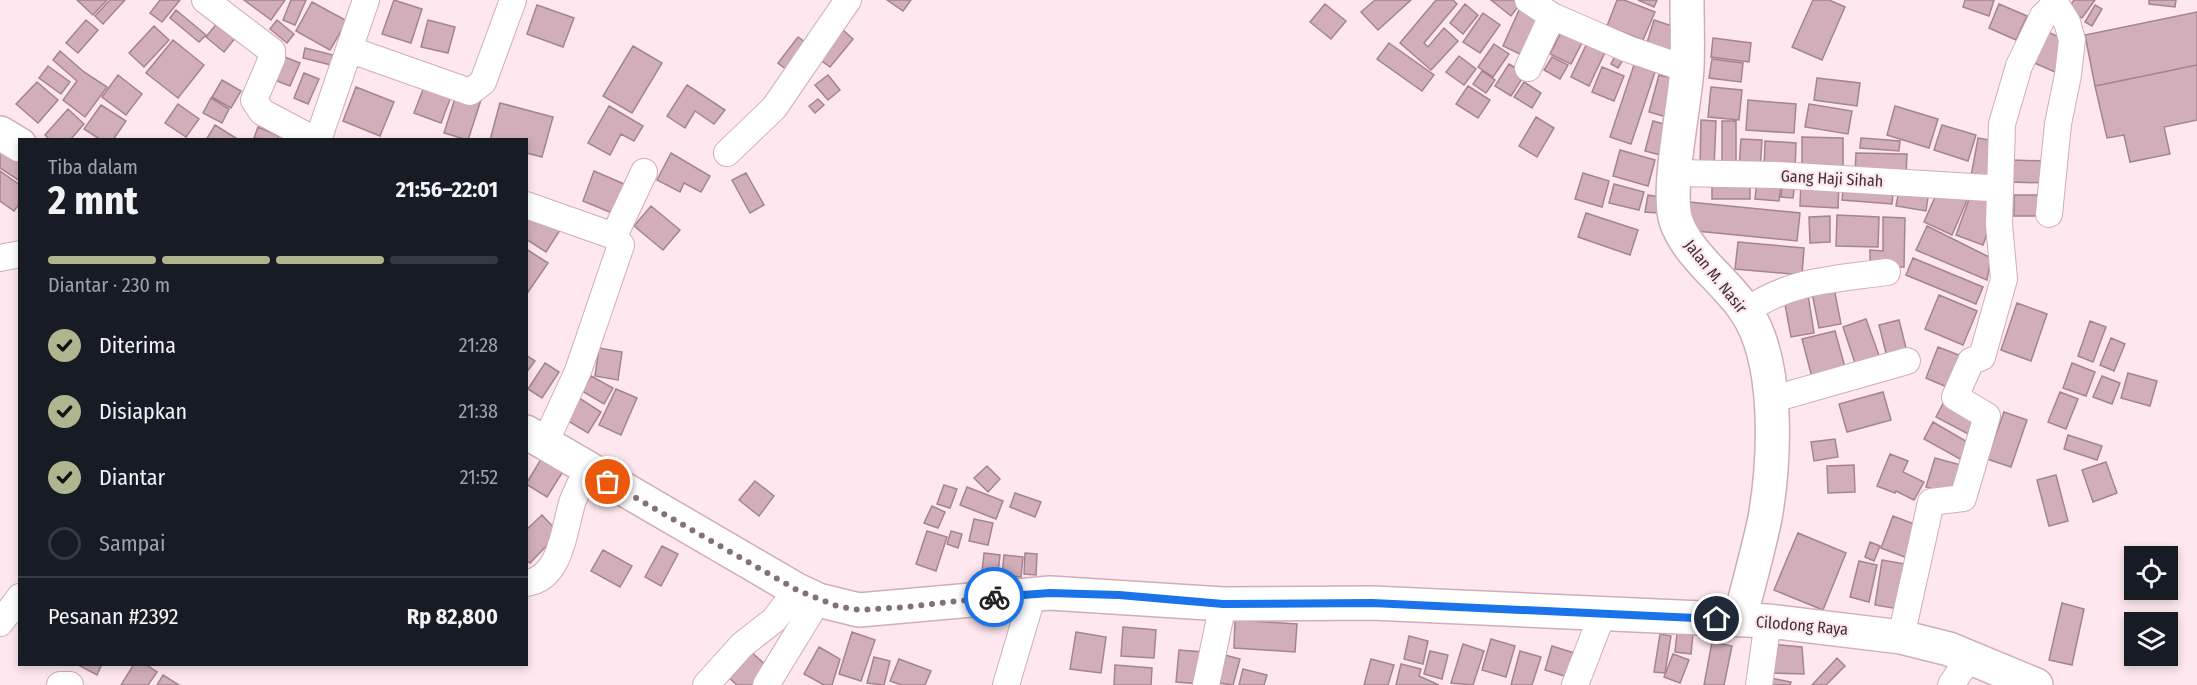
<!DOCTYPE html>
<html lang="id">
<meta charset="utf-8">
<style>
:root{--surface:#171b24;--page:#20242c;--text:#f1f3f6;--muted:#9ea1a6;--line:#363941;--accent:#afb58f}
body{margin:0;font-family:"Fira Sans Condensed",sans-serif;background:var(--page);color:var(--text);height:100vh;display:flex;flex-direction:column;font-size:22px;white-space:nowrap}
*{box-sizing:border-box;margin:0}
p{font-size:20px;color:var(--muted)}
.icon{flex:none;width:33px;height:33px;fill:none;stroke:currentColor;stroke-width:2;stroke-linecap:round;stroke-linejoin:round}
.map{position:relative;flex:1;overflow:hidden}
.sheet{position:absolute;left:18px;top:138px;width:510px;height:528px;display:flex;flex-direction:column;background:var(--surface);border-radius:0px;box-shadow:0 3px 9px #0003}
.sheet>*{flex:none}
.fabs{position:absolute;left:2124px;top:546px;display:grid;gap:12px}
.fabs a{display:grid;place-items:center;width:54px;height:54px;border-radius:0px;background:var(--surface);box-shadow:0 3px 9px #0003;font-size:30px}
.pin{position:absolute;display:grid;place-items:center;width:51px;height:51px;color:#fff;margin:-26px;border:3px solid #fff;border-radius:50%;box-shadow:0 2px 6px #0007}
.courier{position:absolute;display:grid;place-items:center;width:60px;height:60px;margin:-30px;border:4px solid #1a73e8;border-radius:50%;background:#fff;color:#222;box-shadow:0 2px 8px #0007}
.head em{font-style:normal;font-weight:700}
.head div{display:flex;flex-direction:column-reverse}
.head{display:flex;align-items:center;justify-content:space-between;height:102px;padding:0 30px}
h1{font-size:39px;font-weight:700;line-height:45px}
.bar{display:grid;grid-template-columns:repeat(4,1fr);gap:9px 6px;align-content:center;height:72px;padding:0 30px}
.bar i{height:8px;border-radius:4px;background:var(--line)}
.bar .current{background:var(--accent)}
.bar p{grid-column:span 4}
.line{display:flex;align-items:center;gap:15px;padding:0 30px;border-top:2px solid var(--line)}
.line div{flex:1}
ol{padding:0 30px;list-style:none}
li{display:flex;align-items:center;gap:18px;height:66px}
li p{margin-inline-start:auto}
li .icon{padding:6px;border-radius:50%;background:var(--accent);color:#111;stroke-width:4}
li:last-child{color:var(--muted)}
li i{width:33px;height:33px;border:3px solid var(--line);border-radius:50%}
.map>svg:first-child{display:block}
</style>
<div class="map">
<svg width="2197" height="685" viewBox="0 0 2197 685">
<rect width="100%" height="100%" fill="#fee7ee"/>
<!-- building -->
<path fill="#d1aeba" stroke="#a5848f" stroke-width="1.5" d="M77,0H107L93,15Z
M110,0H125L103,24L95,16Z
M160,0H180L162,22L150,13Z
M244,0H285L271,20Z
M291,0H306L295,25L283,20Z
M394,0L422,9L411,43L382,34Z
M887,0H911L903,11Z
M1375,0H1411L1378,30L1361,12Z
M1436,0H1453L1457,4L1424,43L1428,47L1444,28L1458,41L1431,70L1400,43Z
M1491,0H1523L1511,16Z
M1617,0H1624L1655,12L1643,40L1607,26Z
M1638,0H1657L1654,7Z
M1813,0H1829L1845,7L1822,60L1792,47Z
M1965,0H1994L1989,16L1963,7Z
M2074,0H2095L2082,18L2068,8Z
M2149,0H2176L2175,7L2149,4Z
M312,2L347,21L330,50L296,31Z
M1325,4L1346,21L1331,39L1310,22Z
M1465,4L1478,15L1463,34L1450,23Z
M1999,4L2027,16L2016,40L1989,28Z
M537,5L574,18L563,47L527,34Z
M2095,5L2102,9L2092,26L2085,22Z
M1520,8L1541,18L1524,56L1503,46Z
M176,10L206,35L199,42L170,18Z
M2197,12V65L2095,86L2085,35Z
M1483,13L1500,25L1480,53L1463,42Z
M222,17L240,32L224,52L206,37Z
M86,20L98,30L78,53L66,43Z
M277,20L294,34L287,43L270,29Z
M428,20L455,27L448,53L421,47Z
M1654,20L1681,29L1672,55L1646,46Z
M154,26L169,40L144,67L129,53Z
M1564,27L1585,37L1571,64L1550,54Z
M843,30L853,39L830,67L819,59Z
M2044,30L2069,42L2055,72L2030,61Z
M798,37L812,47L792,74L778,63Z
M1713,38L1751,43L1749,62L1711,57Z
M1589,39L1607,48L1589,86L1571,77Z
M173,40L204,65L178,98L146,73Z
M1389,43L1434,75L1422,91L1377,59Z
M1494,44L1509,54L1493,77L1478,67Z
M633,46L662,63L632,113L603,96Z
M305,48L333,55L331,65L303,58Z
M60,51L84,72L107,87L85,117L63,100L77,81L53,60Z
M277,54L300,63L290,86L267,77Z
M1616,54L1624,58L1618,68L1611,64Z
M1459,56L1476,69L1464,85L1446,72Z
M1552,57L1568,65L1560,79L1544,70Z
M1712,59L1743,63L1741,82L1709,78Z
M1509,64L1525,74L1511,96L1495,86Z
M1634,65L1655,72L1631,144L1610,137Z
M2197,65V120L2164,127L2170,154L2130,162L2124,135L2107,138L2095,86Z
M48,66L70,82L61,94L39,78Z
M1602,67L1624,76L1614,101L1592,92Z
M1482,71L1495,80L1486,93L1473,84Z
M304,73L319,79L308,104L294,98Z
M118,75L142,94L126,115L102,97Z
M828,75L840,90L828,100L815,85Z
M1659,75L1677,79L1667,117L1649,112Z
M1817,78L1860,83L1857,106L1814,100Z
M222,80L241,91L231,108L212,97Z
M37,82L58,100L38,123L16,104Z
M1524,82L1541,93L1532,108L1514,97Z
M425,84L452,94L441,123L414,113Z
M687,85L725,110L714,124L695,111L685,128L667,116Z
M1468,86L1490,100L1478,118L1456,104Z
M356,87L394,102L380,136L343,121Z
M1711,87L1742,90L1739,120L1708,117Z
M457,92L481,100L468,140L444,133Z
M211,98L229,109L222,123L203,113Z
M818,99L824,105L815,113L809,106Z
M1748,100L1796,104L1794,133L1746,130Z
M500,103L553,117L542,157L526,153V140H490Z
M178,104L199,119L186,137L165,123Z
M1809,104L1852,111L1848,134L1805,127Z
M101,105L126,121L113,140H101L84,129Z
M609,106L643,126L634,141L621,134L610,155L588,143Z
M1895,106L1938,119L1929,148L1887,135Z
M68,109L84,124L70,140H50L45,135Z
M1536,117L1554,128L1537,157L1519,146Z
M1701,120L1716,121L1714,169H1700Z
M1653,121L1676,127L1668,157L1645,151Z
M1722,121H1736V171H1722Z
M215,125L239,140H206Z
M1942,125L1976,135L1968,161L1934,150Z
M258,127L279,136L277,140L254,138Z
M1802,137L1843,138V173H1802Z
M1861,138L1900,141L1899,151L1860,148Z
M1978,138L2000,142L1992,186L1970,182Z
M1741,139L1762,140L1760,170L1739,169Z
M1765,141L1796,143L1795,170L1764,169Z
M0,145L20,159V181L0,168Z
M1620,150L1655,160L1648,186L1613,176Z
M671,153L710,176L701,192L684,183L680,192L657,180Z
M1856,153L1907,154L1906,176L1855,175Z
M2010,160L2048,161L2047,183L2009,182Z
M0,171L20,185V203L14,211L0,201Z
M594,171L624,184L612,213L583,201Z
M746,173L764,205L750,213L732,180Z
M1583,173L1609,181L1602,207L1575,199Z
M1757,180L1781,182L1779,201L1755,199Z
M1712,181L1750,182V199H1712Z
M1783,181L1795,182L1793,198L1781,197Z
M1801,181L1839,183L1838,208L1800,206Z
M1844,181L1894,185L1892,204L1842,200Z
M1614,184L1644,192L1639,210L1609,203Z
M1900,185L1929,190L1926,211L1896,206Z
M1940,186L1968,198L1952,235L1924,222Z
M1973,189L2000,198L1983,245L1956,235Z
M1648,195L1660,197L1658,213L1645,212Z
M2014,195H2044L2045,216H2014Z
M1689,202L1800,213L1797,241L1686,230Z
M651,206L680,230L663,250L634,226Z
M534,209L562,227L546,252L526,239V220Z
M1586,213L1638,230L1630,255L1578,237Z
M1837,215L1879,217L1878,247L1836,246Z
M1830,216V242L1810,243L1809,217Z
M1883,217L1905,218L1904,267H1870V250L1883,251Z
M1927,226L1991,258L1987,280L1916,250Z
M1738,242L1804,248L1802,275L1735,269Z
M526,249L548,263L526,295Z
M1913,258L1983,287L1976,304L1906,275Z
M1834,288L1841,324L1819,328L1812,293Z
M1808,295L1814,333L1791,337L1784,299Z
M1939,295L1977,311L1963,345L1925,329Z
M2017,303L2047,314L2031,361L2001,350Z
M1866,319L1881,361L1857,369L1843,327Z
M1899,320L1908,356L1888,361L1879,325Z
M2090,321L2106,327L2093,362L2078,356Z
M1835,331L1846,371L1813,381L1802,339Z
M2111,338L2125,344L2114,371L2100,365Z
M1938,347L1969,359L1956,391L1926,378Z
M599,348L622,352L618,380L595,376Z
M526,355L535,361L526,373Z
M545,363L559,372L542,398L528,389Z
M2072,363L2095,372L2086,396L2063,388Z
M2128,373L2157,381L2150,406L2121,398Z
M591,376L613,388L604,404L582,391Z
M2102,376L2120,383L2112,404L2093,397Z
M616,389L637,398L621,435L599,425Z
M1883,392L1891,420L1847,432L1839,404Z
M2060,392L2078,399L2066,429L2048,422Z
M579,398L601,412L588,433L565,419Z
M1945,400L1981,418L1972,436L1936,417Z
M2004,412L2027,420L2011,467L1987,459Z
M1933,422L1969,443L1960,459L1924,439Z
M2068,435L2102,446L2097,460L2064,449Z
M1835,439L1838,457L1814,461L1811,442Z
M546,451L567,465L547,497L526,484Z
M1890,454L1908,461L1903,472L1924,482L1914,500L1896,491L1895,493L1877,486Z
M1935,458L1968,467L1960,496L1926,487Z
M2106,462L2117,493L2093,502L2082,470Z
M1854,465L1855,492L1828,493L1827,466Z
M987,466L1000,479L988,492L974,478Z
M2056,475L2068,521L2049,526L2037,480Z
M755,481L774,496L759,516L739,500Z
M944,485L957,489L950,508L937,504Z
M967,487L1003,501L996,519L960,505Z
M1015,493L1041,502L1035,517L1010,507Z
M932,506L945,512L938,528L924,523Z
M542,515L559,533L530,563L526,560V530Z
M1893,516L1922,527L1910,559L1881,548Z
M974,519L993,523L988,545L969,541Z
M927,531L947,537L936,571L916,564Z
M951,531L962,534L958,548L947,544Z
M1798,533L1846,553L1823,610L1774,590Z
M1870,542L1880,546L1874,561L1865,557Z
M662,546L678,554L661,586L645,577Z
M603,550L632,566L620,587L591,571Z
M984,553L1000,555L997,583L981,581Z
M1025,553L1037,554L1036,575L1024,574Z
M1004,555L1023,557L1021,577L1002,575Z
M1882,560L1911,565L1904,610L1875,605Z
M1859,561L1877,565L1869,602L1850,597Z
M2062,603L2084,609L2072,665L2049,660Z
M1235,620L1297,624L1295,652L1234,648Z
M1123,627L1156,630L1154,658L1121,656Z
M852,632L875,640L861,681L839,674Z
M1076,632L1106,637L1101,673L1070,669Z
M1677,633L1693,634L1691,654L1675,652Z
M1660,634L1671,636L1665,673L1654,672Z
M1409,636L1428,641L1423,664L1404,659Z
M1491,639L1515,646L1506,677L1482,670Z
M1712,642L1732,646L1724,685H1704Z
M1463,644L1484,651L1473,685L1451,683Z
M1770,644L1802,647L1804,674L1766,673Z
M1552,646L1581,655L1574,679L1545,670Z
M819,647L840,659L832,685H824L804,674Z
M749,650L770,669L755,685H737L726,675Z
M1179,650L1204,652L1201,684L1176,682Z
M1430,651L1448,655L1442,679L1424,674Z
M1520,651L1541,657L1532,685H1511Z
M1673,654L1689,660L1680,683L1664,677Z
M1225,655L1240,659L1233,685L1219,683Z
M874,657L890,661L884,685L867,683Z
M1837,658L1845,666L1826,685H1812Z
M899,659L931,671L925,685H902L890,681Z
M1371,659L1394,665L1388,685H1364Z
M81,664H102L97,675L80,666Z
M134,664H145L157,672L148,685H121Z
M1401,664L1421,669L1419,676L1439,685H1396Z
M1115,665L1152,668L1151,685H1114Z
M1243,669L1267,675L1264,685H1239Z
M163,675L179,685H157Z
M1770,678L1791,682L1790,685H1769Z"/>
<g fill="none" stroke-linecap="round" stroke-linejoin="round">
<defs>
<path id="street" d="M205,0L272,51V58L254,100L262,112L315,140
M1528,0L1552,16L1628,49L1687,69
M351,50L470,92L483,82L513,0
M1528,68L1552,16
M318,140L366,0
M727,153L774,108L848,0
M1676,173L1777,175L1989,188
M526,205L614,236L621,245L578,371L545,443
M2049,214L2058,124L2068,75L2072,40L2067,22L2053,0
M614,236L644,172
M0,258L20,254
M1746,311C1790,280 1835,279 1887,272
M1770,400L1907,361
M526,583C562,579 564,527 573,500C577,490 582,480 588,470
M0,623L20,597
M1901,637L1931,502L1963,498L1987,416L1955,397L1971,361L1982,357L2004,279L1999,224L2002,124L2019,66L2043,16L2056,4
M60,685H70
M706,685L742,645L774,620L797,590
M766,685L818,600
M1006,685L1033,594
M1206,685L1223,604
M1575,685L1602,615
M1759,685L1768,621
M1951,685L1969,658"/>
<path id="secondary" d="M1687,0C1687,23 1688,45 1687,68C1685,105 1666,190 1676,221C1688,256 1725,280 1745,310C1780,360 1775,460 1765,518C1758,552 1748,586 1740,619
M0,133L20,145
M526,432L797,590L818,600L859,610L1050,593L1223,604L1372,603L1768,621L1901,637L1949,649L2036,685"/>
</defs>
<!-- street casing -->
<use href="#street" stroke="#d0adb9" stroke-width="28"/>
<!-- secondary casing -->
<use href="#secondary" stroke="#d0adb9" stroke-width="36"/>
<!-- street -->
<use href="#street" stroke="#fff" stroke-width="26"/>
<!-- secondary -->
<use href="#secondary" stroke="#fff" stroke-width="33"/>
</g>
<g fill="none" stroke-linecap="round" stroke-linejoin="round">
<!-- done -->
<path stroke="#827176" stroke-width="6" stroke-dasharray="0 10.8" d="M608,482L797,590L837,606L859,610L906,607L994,597"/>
<!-- route -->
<path stroke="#1a73e8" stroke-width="8" d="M994,597L1050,593L1119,595L1223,604L1372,603L1717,619"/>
</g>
<g text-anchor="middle" stroke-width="4.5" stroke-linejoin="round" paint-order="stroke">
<!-- street labels -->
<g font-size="16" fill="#3f3136" stroke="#fee7ee">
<text transform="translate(1832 178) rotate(3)" y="6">Gang Haji Sihah</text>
<text transform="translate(1716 276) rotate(51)" y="6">Jalan M. Nasir</text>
<text transform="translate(1802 625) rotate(5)" y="6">Cilodong Raya</text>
</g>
</g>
</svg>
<div class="fabs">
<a><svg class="icon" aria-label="locate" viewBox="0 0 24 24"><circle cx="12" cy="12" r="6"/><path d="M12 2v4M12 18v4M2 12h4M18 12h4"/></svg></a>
<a><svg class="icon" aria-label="layers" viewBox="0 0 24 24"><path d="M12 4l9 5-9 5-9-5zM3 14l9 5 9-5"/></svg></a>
</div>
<div class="pin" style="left:608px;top:482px;background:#ea580c"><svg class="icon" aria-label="bag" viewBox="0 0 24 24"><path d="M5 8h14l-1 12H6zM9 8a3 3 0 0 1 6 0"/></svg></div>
<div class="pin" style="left:1717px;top:619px;background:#1f2937"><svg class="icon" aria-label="home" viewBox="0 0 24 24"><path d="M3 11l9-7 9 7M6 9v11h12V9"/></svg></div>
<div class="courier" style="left:994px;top:597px"><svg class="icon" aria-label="bike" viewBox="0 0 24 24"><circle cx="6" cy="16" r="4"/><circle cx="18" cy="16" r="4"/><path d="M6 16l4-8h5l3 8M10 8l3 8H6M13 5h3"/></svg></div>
<section class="sheet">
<div class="head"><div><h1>2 mnt</h1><p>Tiba dalam</p></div><em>21:56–22:01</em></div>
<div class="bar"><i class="current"></i><i class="current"></i><i class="current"></i><i></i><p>Diantar · 230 m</p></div>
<ol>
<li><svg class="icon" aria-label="check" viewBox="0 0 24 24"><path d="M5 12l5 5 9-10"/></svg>Diterima<p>21:28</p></li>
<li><svg class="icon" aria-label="check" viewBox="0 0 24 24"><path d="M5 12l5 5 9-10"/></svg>Disiapkan<p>21:38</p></li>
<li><svg class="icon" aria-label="check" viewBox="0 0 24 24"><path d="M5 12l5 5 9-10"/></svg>Diantar<p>21:52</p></li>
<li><i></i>Sampai</li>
</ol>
<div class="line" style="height:78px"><div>Pesanan #2392</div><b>Rp 82,800</b></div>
</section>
</div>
